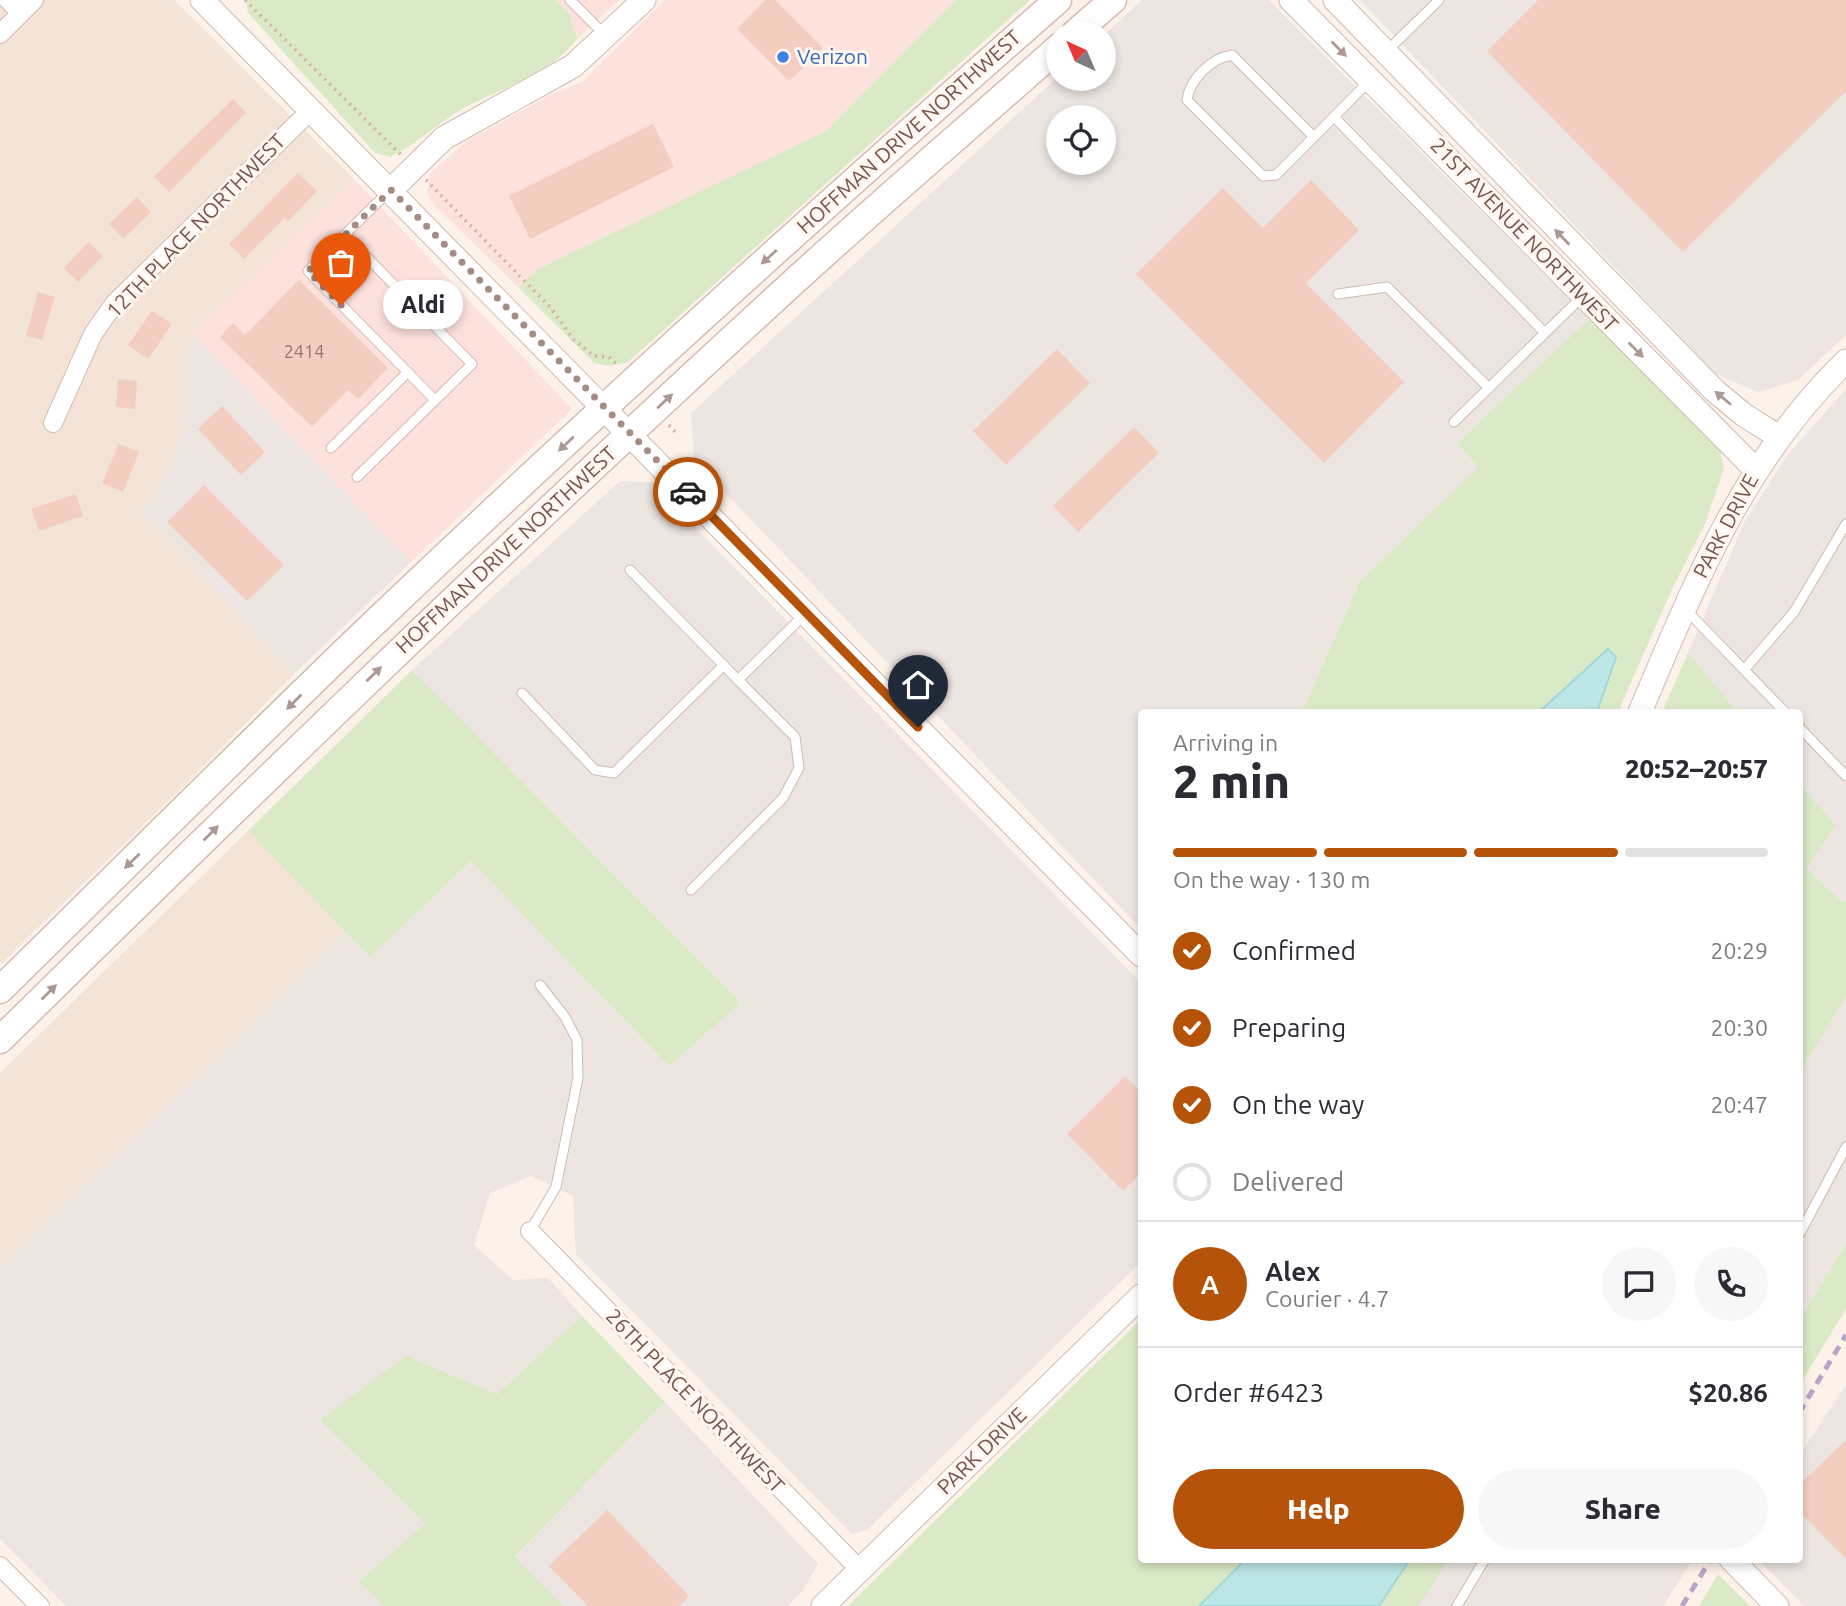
<!DOCTYPE html>
<meta charset="utf-8">
<style>
:root{--surface:#fff;--page:#f7f7f7;--text:#2b2b33;--muted:#7c7c81;--line:#e1e1e2;--accent:#b45309}
body{margin:0;font-family:Ubuntu,sans-serif;background:var(--page);color:var(--text);height:100vh;display:flex;flex-direction:column;font-size:26px;white-space:nowrap}
*{box-sizing:border-box;margin:0}
p{font-size:23px;color:var(--muted)}
.icon{flex:none;width:38px;height:38px;fill:none;stroke:currentColor;stroke-width:2;stroke-linecap:round;stroke-linejoin:round}
.map{position:relative;flex:1;overflow:hidden}
.side{position:absolute;left:1138px;top:709px;width:665px;height:854px;display:flex;flex-direction:column;background:var(--surface);border-radius:7px;box-shadow:0 4px 10px #0003}
.side>*{flex:none}
.needle{width:46px;rotate:316deg}
.fabs{position:absolute;left:1046px;top:21px;display:grid;gap:14px}
.fabs a{display:grid;place-items:center;width:70px;height:70px;border-radius:50%;background:var(--surface);box-shadow:0 4px 10px #0003;font-size:35px}
.pin{position:absolute;display:grid;place-items:center;width:60px;height:60px;color:#fff;margin:-72px -30px;border-radius:50% 50% 50% 0;rotate:-45deg;box-shadow:0 0 7px #0007}
.pin .icon{rotate:45deg}
.courier{position:absolute;display:grid;place-items:center;width:70px;height:70px;margin:-35px;border:5px solid #b45309;border-radius:50%;background:#fff;color:#222;box-shadow:0 2px 9px #0007}
.bubble{position:absolute;height:49px;border-radius:24px;background:var(--surface);box-shadow:0 4px 10px #0003;font-size:23px;font-weight:800;line-height:49px;text-align:center}
.head em{font-style:normal;font-weight:800}
.head div{display:flex;flex-direction:column-reverse}
.head{display:flex;align-items:center;justify-content:space-between;height:119px;padding:0 35px}
h1{font-size:46px;font-weight:800;line-height:52px}
.bar{display:grid;grid-template-columns:repeat(4,1fr);gap:10px 7px;align-content:center;height:84px;padding:0 35px}
.bar i{height:9px;border-radius:5px;background:var(--line)}
.bar .current{background:var(--accent)}
.bar p{grid-column:span 4}
.line{display:flex;align-items:center;gap:18px;padding:0 35px;border-top:2px solid var(--line)}
.line div{flex:1}
.round{display:grid;place-items:center;flex:none;width:74px;height:74px;border-radius:37px;background:var(--page)}
ol{padding:0 35px;list-style:none}
li{display:flex;align-items:center;gap:21px;height:77px}
li p{margin-inline-start:auto}
li .icon{padding:7px;border-radius:50%;background:var(--accent);color:#fff;stroke-width:4}
li:last-child{color:var(--muted)}
li i{width:38px;height:38px;border:4px solid var(--line);border-radius:50%}
.button{display:flex;gap:14px;margin-top:auto;padding:14px 35px}
.button a{flex:1;height:80px;border-radius:42px;background:var(--accent);color:#fff;font-size:28px;font-weight:800;line-height:80px;text-align:center}
.button a+a{background:var(--page);color:var(--text)}
.map>svg:first-child{display:block}
</style>
<div class="map">
<svg width="1846" height="1606" viewBox="0 0 1846 1606">
<rect width="100%" height="100%" fill="#fcf2e9"/>
<!-- residential -->
<path fill="#f4e3d7" d="M0,0H174L355,180L193,334L183,363L184,428L169,468L151,502L141,512L294,674L203,767L0,965Z
M248,831L346,932L0,1268V1073Z"/>
<!-- commercial -->
<path fill="#fce1dd" d="M555,0H619L577,39L570,14Z
M665,0H956L826,131L538,269L518,287L431,202L427,192L430,173L467,141L550,95L582,82Z
M355,180L572,409L411,562L193,334Z"/>
<!-- industrial -->
<path fill="#ede5e2" fill-rule="evenodd" d="M1142,0H1269L1589,319L1457,443L1478,467L1359,583L1302,712H1141V929L694,460L691,413L1059,76V79H1104V35ZM1059,117H1104V163H1059Z
M1360,0H1846V335L1798,380L1758,392L1716,374Z
M193,334L411,562L294,674L141,512L151,502L169,468L184,428L183,363Z
M1846,389V901L1842,903L1807,867L1836,825L1799,783V712H1738L1688,653L1745,521L1789,453Z
M620,481L651,482L1141,983V1262L867,1530L852,1534L576,1254L573,1196L531,1176L490,1193L474,1245L513,1280L548,1278L582,1316L497,1394L406,1356L425,1523L359,1582L384,1606H66L0,1539V1268L346,932L370,957L471,861L669,1066L741,1003L412,670Z
M1846,997V1244L1799,1320V1074Z
M1846,1385V1606H1804L1758,1559H1799V1456Z
M665,1402L818,1564L802,1592L787,1606H564L515,1558Z
M1449,1559H1693L1663,1606H1419Z"/>
<!-- green -->
<path fill="#daeac7" d="M246,0H555L570,14L577,39C550,75 500,88 462,109C437,124 417,144 390,157L375,153L248,13Z
M956,0H1030L628,362L610,366L594,363L518,287L538,269L826,131Z
M1589,319L1719,444L1724,469L1704,526L1672,589L1618,712H1302L1359,583L1478,467L1457,443Z
M1688,653L1738,712H1662Z
M412,670L741,1003L669,1066L471,861L370,957L248,831Z
M1799,783L1836,825L1807,868L1842,902L1846,901V997L1799,1074Z
M1846,1244V1309L1799,1386V1320Z
M582,1316L665,1402L515,1557L564,1606H384L359,1582L425,1523L320,1420L406,1356L497,1394Z
M1141,1319V1559H1449L1419,1606H848Z
M1718,1574L1750,1606H1699Z"/>
<!-- water -->
<path fill="#bde6e6" stroke="#a3d8d8" stroke-width="2" d="M1608,649L1616,657L1597,712H1539Z
M1246,1559H1410L1379,1606H1199Z"/>
<!-- building -->
<path fill="#f2cdc0" d="M765,0H775L823,48L789,81L737,29Z
M1538,0H1846V91L1683,252L1487,51Z
M233,99L246,113L169,192L154,177Z
M653,124L674,167L530,239L509,196Z
M298,173L317,191L288,221L285,218L244,259L229,244Z
M1311,180L1359,230L1306,283L1404,382L1324,463L1136,274L1223,188L1263,228Z
M137,197L151,212L123,239L109,224Z
M89,242L103,256L78,282L64,268Z
M299,280L388,368L358,399L348,390L312,427L220,337L233,323L245,335Z
M38,292L55,297L42,340L26,336Z
M152,311L172,324L148,359L128,345Z
M1057,349L1090,383L1006,465L973,431Z
M118,379L137,381L135,409L116,407Z
M222,406L265,452L241,475L198,429Z
M1134,427L1159,453L1078,532L1053,506Z
M119,444L139,452L123,492L102,483Z
M204,485L284,565L247,601L167,522Z
M76,494L83,516L39,531L31,509Z
M1125,1076L1141,1092V1173L1123,1191L1067,1134Z
M1846,1440V1559L1799,1511V1485Z
M607,1510L689,1596L679,1606H588L549,1566Z"/>
<g fill="none" stroke-linecap="round" stroke-linejoin="round">
<defs>
<path id="service" d="M570,0L606,36
M1386,52L1439,0
M1334,117L1545,333L1583,296
M1314,137L1232,55C1211,58 1190,79 1187,100L1263,176L1276,175C1307,144 1338,113 1369,81
M389,191L308,271L435,400
M345,235L472,364L357,477
M1338,294L1387,287L1489,388
M1454,422L1545,333
M331,448L408,372
M630,570L738,680
M1685,609L1785,712
M1744,670L1794,612L1846,524
M522,693L595,770L614,773L724,665
M1799,727L1846,776
M691,890L783,798L799,768L795,737L738,680L805,614
M530,1231L556,1187L578,1078L577,1040L565,1017L540,985
M1799,1235L1846,1147
M1457,1606L1485,1559"/>
<path id="minor" d="M8,0L21,13
M0,34L34,0
M53,423L93,334L114,304L311,110
M530,1231L860,1570
M0,1566L40,1606"/>
<path id="tertiary" d="M202,0L1141,955
M1291,0L1756,470
M1335,0L1715,391L1744,415L1779,437
M391,190L444,138L573,66L644,0
M1640,712C1695,583 1743,461 1846,361
M1731,1559L1777,1606
M823,1606L1141,1296"/>
<path id="secondary" d="M1075,33L1113,0
M0,990C116,876 231,761 348,648C580,426 818,211 1058,0
M0,1040C258,786 518,534 786,289C875,207 968,128 1059,47"/>
</defs>
<!-- service casing -->
<use href="#service" stroke="#d1bab0" stroke-width="11"/>
<!-- minor casing -->
<use href="#minor" stroke="#d1bab0" stroke-width="20"/>
<!-- tertiary casing -->
<use href="#tertiary" stroke="#d1bab0" stroke-width="25"/>
<!-- secondary casing -->
<use href="#secondary" stroke="#d6bbb1" stroke-width="29"/>
<!-- path -->
<path stroke="#d7afa3" stroke-width="3.5" stroke-dasharray="2 5" stroke-linecap="butt" d="M245,0L401,155
M426,180L551,308L574,340L594,356L609,357L619,366
M669,425L677,434"/>
<!-- service -->
<use href="#service" stroke="#fff" stroke-width="9"/>
<!-- minor -->
<use href="#minor" stroke="#fff" stroke-width="18"/>
<!-- tertiary -->
<use href="#tertiary" stroke="#fff" stroke-width="23"/>
<!-- secondary -->
<use href="#secondary" stroke="#fff" stroke-width="26"/>
<!-- rail -->
<path stroke="#b3a6c7" stroke-width="5" stroke-dasharray="10 7" stroke-linecap="butt" d="M1799,1413L1846,1335
M1682,1606L1711,1559"/>
</g>
<!-- one-way arrows -->
<defs><path id="oneway-solid" d="M-6-.8H1V-3.2L6.5 0L1 3.2V.8H-6Z" transform="scale(1.75)"/></defs>
<g fill="#ad9994">
<use href="#oneway-solid" transform="translate(1339 49) rotate(45)"/>
<use href="#oneway-solid" transform="translate(1562 237) rotate(-134)"/>
<use href="#oneway-solid" transform="translate(769 257) rotate(138)"/>
<use href="#oneway-solid" transform="translate(1636 350) rotate(45)"/>
<use href="#oneway-solid" transform="translate(1723 398) rotate(-140)"/>
<use href="#oneway-solid" transform="translate(665 401) rotate(-43)"/>
<use href="#oneway-solid" transform="translate(566 444) rotate(137)"/>
<use href="#oneway-solid" transform="translate(374 674) rotate(-44)"/>
<use href="#oneway-solid" transform="translate(294 702) rotate(135)"/>
<use href="#oneway-solid" transform="translate(211 833) rotate(-45)"/>
<use href="#oneway-solid" transform="translate(132 861) rotate(136)"/>
<use href="#oneway-solid" transform="translate(49 992) rotate(-45)"/>
</g>
<g fill="none" stroke-linecap="round" stroke-linejoin="round">
<!-- done -->
<path stroke="#a68c83" stroke-width="7" stroke-dasharray="0 12.6" d="M341,305L308,271L391,190L688,492"/>
<!-- route -->
<path stroke="#b45309" stroke-width="9" d="M688,492L918,727"/>
</g>
<!-- markers -->
<circle fill="#3f7fe0" stroke="#fff6ef" stroke-width="2.5" cx="783" cy="57" r="7"/>
<g text-anchor="middle" stroke-width="6" stroke-linejoin="round" paint-order="stroke">
<!-- number labels -->
<g font-size="18" fill="#967369">
<text x="304" y="358">2414</text>
</g>
<!-- shop labels -->
<g font-size="21" fill="#366cbe" stroke="#fff6ef" text-anchor="start">
<text x="797" y="64">Verizon</text>
</g>
<!-- street labels -->
<g font-size="21" fill="#77554c" stroke="#fff6ef">
<text transform="translate(909 132) rotate(-42)" y="7">HOFFMAN DRIVE NORTHWEST</text>
<text transform="translate(196 226) rotate(-46)" y="7">12TH PLACE NORTHWEST</text>
<text transform="translate(1524 235) rotate(46)" y="7">21ST AVENUE NORTHWEST</text>
<text transform="translate(1726 526) rotate(-62)" y="7">PARK DRIVE</text>
<text transform="translate(506 550) rotate(-43)" y="7">HOFFMAN DRIVE NORTHWEST</text>
<text transform="translate(695 1401) rotate(46)" y="7">26TH PLACE NORTHWEST</text>
<text transform="translate(982 1451) rotate(-44)" y="7">PARK DRIVE</text>
</g>
</g>
</svg>
<div class="fabs">
<a><svg class="needle" viewBox="-14 -14 28 28"><path d="M0-13l5 13h-10z" fill="#e53935"/><path d="M0 13l5-13h-10z" fill="#7c7c81"/></svg></a>
<a><svg class="icon" aria-label="locate" viewBox="0 0 24 24"><circle cx="12" cy="12" r="6"/><path d="M12 2v4M12 18v4M2 12h4M18 12h4"/></svg></a>
</div>
<div class="pin" style="left:341px;top:305px;background:#ea580c"><svg class="icon" aria-label="bag" viewBox="0 0 24 24"><path d="M5 8h14l-1 12H6zM9 8a3 3 0 0 1 6 0"/></svg></div>
<div class="pin" style="left:918px;top:727px;background:#1f2937"><svg class="icon" aria-label="home" viewBox="0 0 24 24"><path d="M3 11l9-7 9 7M6 9v11h12V9"/></svg></div>
<div class="courier" style="left:688px;top:492px"><svg class="icon" aria-label="car" viewBox="0 0 24 24"><path d="M5 17H2v-5l4-1 3-4h7l3 4 3 1v5h-3M9 17h6M6 11h13"/><circle cx="7" cy="17" r="2"/><circle cx="17" cy="17" r="2"/></svg></div>
<div class="bubble" style="left:383px;top:280px;width:80px">Aldi</div>
<section class="side">
<div class="head"><div><h1>2 min</h1><p>Arriving in</p></div><em>20:52–20:57</em></div>
<div class="bar"><i class="current"></i><i class="current"></i><i class="current"></i><i></i><p>On the way · 130 m</p></div>
<ol>
<li><svg class="icon" aria-label="check" viewBox="0 0 24 24"><path d="M5 12l5 5 9-10"/></svg>Confirmed<p>20:29</p></li>
<li><svg class="icon" aria-label="check" viewBox="0 0 24 24"><path d="M5 12l5 5 9-10"/></svg>Preparing<p>20:30</p></li>
<li><svg class="icon" aria-label="check" viewBox="0 0 24 24"><path d="M5 12l5 5 9-10"/></svg>On the way<p>20:47</p></li>
<li><i></i>Delivered</li>
</ol>
<div class="line" style="height:126px"><b class="round" style="background:var(--accent);color:#fff">A</b><div><b>Alex</b><p>Courier · 4.7</p></div><a class="round"><svg class="icon" aria-label="chat" viewBox="0 0 24 24"><path d="M4 5h16v11H9l-5 4z"/></svg></a><a class="round"><svg class="icon" aria-label="phone" viewBox="0 0 24 24"><path d="M5 4h4l2 5-3 2q2 4 5 5l2-3 5 2v4C11 20 4 13 5 4z"/></svg></a></div>
<div class="line" style="height:91px"><div>Order #6423</div><b>$20.86</b></div>
<div class="button"><a>Help</a><a>Share</a></div>
</section>
</div>
